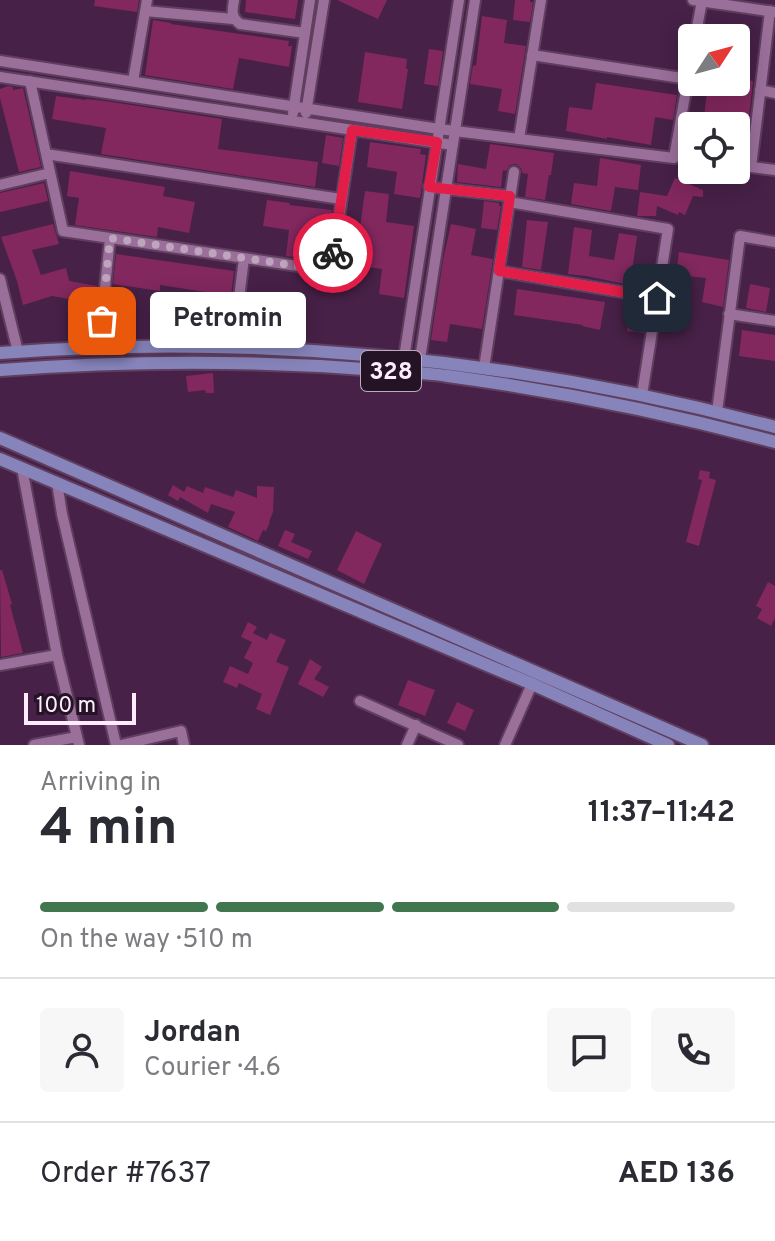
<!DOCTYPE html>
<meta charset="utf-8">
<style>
:root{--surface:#fff;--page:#f7f7f7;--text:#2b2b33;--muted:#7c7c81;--line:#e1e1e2;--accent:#41774e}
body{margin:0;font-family:Overpass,sans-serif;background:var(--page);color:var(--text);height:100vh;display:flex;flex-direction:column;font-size:30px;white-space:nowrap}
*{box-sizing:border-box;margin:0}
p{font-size:26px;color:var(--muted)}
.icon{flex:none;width:44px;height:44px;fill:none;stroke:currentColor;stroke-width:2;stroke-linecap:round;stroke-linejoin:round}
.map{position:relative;height:745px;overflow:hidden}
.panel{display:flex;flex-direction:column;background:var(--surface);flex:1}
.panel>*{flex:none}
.needle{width:52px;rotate:54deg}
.controls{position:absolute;left:678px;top:24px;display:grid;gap:16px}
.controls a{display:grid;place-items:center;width:72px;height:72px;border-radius:8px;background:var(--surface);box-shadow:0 4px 20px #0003;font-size:40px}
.scale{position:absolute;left:24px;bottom:20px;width:112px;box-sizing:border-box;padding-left:8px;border:4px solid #ffebfe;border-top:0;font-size:22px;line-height:28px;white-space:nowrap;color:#ffebfe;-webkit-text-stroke:6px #231324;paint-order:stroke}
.pin{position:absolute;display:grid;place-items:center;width:68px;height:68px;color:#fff;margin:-34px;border-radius:16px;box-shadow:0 4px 12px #0006}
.courier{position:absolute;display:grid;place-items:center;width:80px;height:80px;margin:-40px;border:6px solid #e11d48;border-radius:50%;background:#fff;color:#222;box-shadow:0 2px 10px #0007}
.bubble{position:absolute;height:56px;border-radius:8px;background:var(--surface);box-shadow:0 4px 20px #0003;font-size:26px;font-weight:700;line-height:56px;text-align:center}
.summary em{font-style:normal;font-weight:700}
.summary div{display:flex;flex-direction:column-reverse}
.summary{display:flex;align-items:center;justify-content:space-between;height:136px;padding:0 40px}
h1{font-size:52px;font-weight:700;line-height:60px}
.bar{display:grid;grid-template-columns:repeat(4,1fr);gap:12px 8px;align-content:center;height:96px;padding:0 40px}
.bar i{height:10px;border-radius:6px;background:var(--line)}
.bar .active{background:var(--accent)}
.bar p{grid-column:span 4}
.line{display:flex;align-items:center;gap:20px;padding:0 40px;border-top:2px solid var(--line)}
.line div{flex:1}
.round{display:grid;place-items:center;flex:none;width:84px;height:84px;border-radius:8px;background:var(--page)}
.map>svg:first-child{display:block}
</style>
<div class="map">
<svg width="775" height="745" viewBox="0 0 775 745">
<rect width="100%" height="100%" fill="#472148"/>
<!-- building -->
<path fill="#82285f" d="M95,0H139L137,12L94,6Z
M246,0H298L295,19L245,12Z
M337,0H387L378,19Z
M515,0H530V2H533L530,22L513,20Z
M482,16L507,20L504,43L526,46L515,114L498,111L502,89L470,84L473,65L476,66Z
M153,20L171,23V24L289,41L288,46H292L289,67L239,58L233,89L145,75Z
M429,49L443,51L438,86L424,84Z
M365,52L407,59L406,69H408L402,109L358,102Z
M736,78L753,81L742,178L718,173V170H736V126H703L708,82H736Z
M596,83L677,95L673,120L655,117L651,145L607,137V139L566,131L569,107L592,110Z
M8,86L13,87V90L23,88L41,167L19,172L0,98V89Z
M56,96L86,100V99L105,101L222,119L218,149L318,162L315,187L101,154L106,128L52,119Z
M326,135L343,138L339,166L322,163Z
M370,142L421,149L420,154L426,155L420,198L394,194L397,172L367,167Z
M490,144L554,153L551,175H549L545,200L525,197L528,174L522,173L521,168L516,164L510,165L506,171L503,170L501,187L457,182L458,164L486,169Z
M600,158L641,165L638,190L615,187L611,211L571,204L574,183L597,186Z
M70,171L165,187L163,196L195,202L189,233L158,227L157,237L75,225L79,198L67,196Z
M675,178L703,190V197L693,196L685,215L679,212L678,215L657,206L656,216H637L640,192L667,196Z
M44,183L48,201L0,212V193Z
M365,191L389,194L386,222L414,226L404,298L379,294L382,269L355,265Z
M267,200L290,203L289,205L332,210L328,235L309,233L306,259L286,256L289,230L263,226Z
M484,201L499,203V206H501L497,230L481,228Z
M527,220L548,222L541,270L522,267Z
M53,224L59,244L32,250L41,275L66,268L69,281L97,286L93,327L76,328L75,300L52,296L23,305L17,281L1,237Z
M451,224L476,229L471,255L493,259L482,329L450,324L447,342L431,340L443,260Z
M574,227L592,230L589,256L614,260L619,233L637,236L630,285L586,276L568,274Z
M679,252L729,260L723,307L702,302L706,278L676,275Z
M116,254L234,271L231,296L160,285V291L113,284Z
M750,284L770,288L766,312L746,308Z
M517,289L605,302L600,330L582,326L583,325L514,315Z
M133,302L134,325L114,326L113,303Z
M630,307L647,309L644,333L627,331Z
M742,330L775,335V361L739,356Z
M213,373L214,393H206L205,390L188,392L186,376Z
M700,470L710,472L709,478L716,480L699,546L686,542L702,480L698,479Z
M173,485L184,492L187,486L203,493L205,487L233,497L236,490L257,498V486L274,487L273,512L269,522H270L266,531L263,530L258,541L228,527L235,512L211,504L208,513L180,497L178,501L168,495Z
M285,530L295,534L291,542L312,551L308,559L278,546Z
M356,531L382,544L364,584L337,570Z
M0,570H2L12,604L10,605L23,653L1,657Z
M768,582L775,586V618L771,626L757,618L762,609L756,606Z
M248,622L257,627L253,633L267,640L270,633L286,640L276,662L289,667L270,715L256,709L262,694L239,683L237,688L223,682L230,666L248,674L253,663L244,658L252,642L241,637Z
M310,659L322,667L314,679L329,687L323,697L298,684Z
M408,680L435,690L425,716L398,705Z
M457,702L474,710L465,731L447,723Z"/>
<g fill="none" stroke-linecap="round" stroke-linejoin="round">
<defs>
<path id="minor" d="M234,0C232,11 231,17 240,24L305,33
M541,0L519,139L674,158L692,56
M693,0L774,12
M145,11L233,19
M770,11L751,167L775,170
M695,38L702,1
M532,55L688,79
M0,61L439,129L519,139
M0,77L453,145
M30,81L63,231L331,271L352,130
M133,81L147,0
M760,90L775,93
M293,113L310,0
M306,113L324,0
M46,154L341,199
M0,185L50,173
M429,187L510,196
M509,202L668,229L642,395
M499,271L657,298
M0,279L18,352
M729,314L775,321
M233,347L244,258
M99,348L110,238
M404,358L459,0
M420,359L475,0
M484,368L514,172
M717,412L740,236L775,242
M22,468L57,655L79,745
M57,483L62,514L116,745
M0,665L57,655
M360,701L458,745
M34,745L77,737
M121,745L181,731L184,745
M407,745L416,725
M505,745L532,684"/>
<path id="major" d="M0,353C263,333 520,359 775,427
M0,370C121,361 243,360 364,369C392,371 420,372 448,376C558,391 668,413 775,442
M0,438L702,745
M0,459L532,684L668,745"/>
</defs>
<!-- minor casing -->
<use href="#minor" stroke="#5f3e5f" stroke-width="14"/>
<!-- major casing -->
<use href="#major" stroke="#5f3e5f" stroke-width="16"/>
<!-- minor -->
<use href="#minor" stroke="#9a6f9a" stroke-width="10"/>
<!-- major -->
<use href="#major" stroke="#8684ba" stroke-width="12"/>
</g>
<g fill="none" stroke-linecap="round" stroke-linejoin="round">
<!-- done -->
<path stroke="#bfa4be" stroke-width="8" stroke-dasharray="0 14.4" d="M102,321L110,238L331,271L333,253"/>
<!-- route -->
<path stroke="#e11d48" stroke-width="10" d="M333,253L352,130L437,142L429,187L510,196L499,271L657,298"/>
</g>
<g text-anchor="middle" stroke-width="6" stroke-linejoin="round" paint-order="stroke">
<!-- shield labels -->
<rect fill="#231324" stroke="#bdaabd" stroke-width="2" x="361" y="351" width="60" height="40" rx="6"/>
<g font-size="24" font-weight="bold" fill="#ffebfe">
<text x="391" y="379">328</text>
</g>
</g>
</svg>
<div class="controls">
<a><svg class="needle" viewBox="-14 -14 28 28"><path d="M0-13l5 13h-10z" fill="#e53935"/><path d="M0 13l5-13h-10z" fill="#7c7c81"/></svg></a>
<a><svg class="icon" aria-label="locate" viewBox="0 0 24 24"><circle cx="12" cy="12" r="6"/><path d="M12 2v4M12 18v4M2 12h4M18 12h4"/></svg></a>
</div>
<div class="scale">100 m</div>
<div class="pin" style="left:102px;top:321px;background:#ea580c"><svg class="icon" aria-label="bag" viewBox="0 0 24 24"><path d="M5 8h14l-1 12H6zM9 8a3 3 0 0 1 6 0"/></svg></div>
<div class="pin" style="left:657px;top:298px;background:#1f2937"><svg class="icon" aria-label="home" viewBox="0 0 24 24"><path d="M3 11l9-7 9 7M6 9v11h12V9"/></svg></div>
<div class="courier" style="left:333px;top:253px"><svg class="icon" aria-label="bike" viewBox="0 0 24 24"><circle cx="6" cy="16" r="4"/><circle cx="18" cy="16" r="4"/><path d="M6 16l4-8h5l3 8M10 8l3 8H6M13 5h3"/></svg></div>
<div class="bubble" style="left:150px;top:292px;width:156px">Petromin</div>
</div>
<section class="panel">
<div class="summary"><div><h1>4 min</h1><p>Arriving in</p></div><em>11:37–11:42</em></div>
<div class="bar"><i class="active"></i><i class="active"></i><i class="active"></i><i></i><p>On the way · 510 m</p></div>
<div class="line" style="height:144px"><a class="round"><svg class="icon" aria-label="person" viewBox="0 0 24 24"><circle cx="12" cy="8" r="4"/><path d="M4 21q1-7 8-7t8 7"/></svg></a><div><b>Jordan</b><p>Courier · 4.6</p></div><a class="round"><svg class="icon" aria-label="chat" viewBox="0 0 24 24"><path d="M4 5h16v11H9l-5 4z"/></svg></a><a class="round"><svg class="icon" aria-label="phone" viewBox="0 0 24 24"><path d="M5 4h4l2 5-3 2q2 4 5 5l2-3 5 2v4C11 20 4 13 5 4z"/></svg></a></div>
<div class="line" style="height:104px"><div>Order #7637</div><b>AED 136</b></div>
</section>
